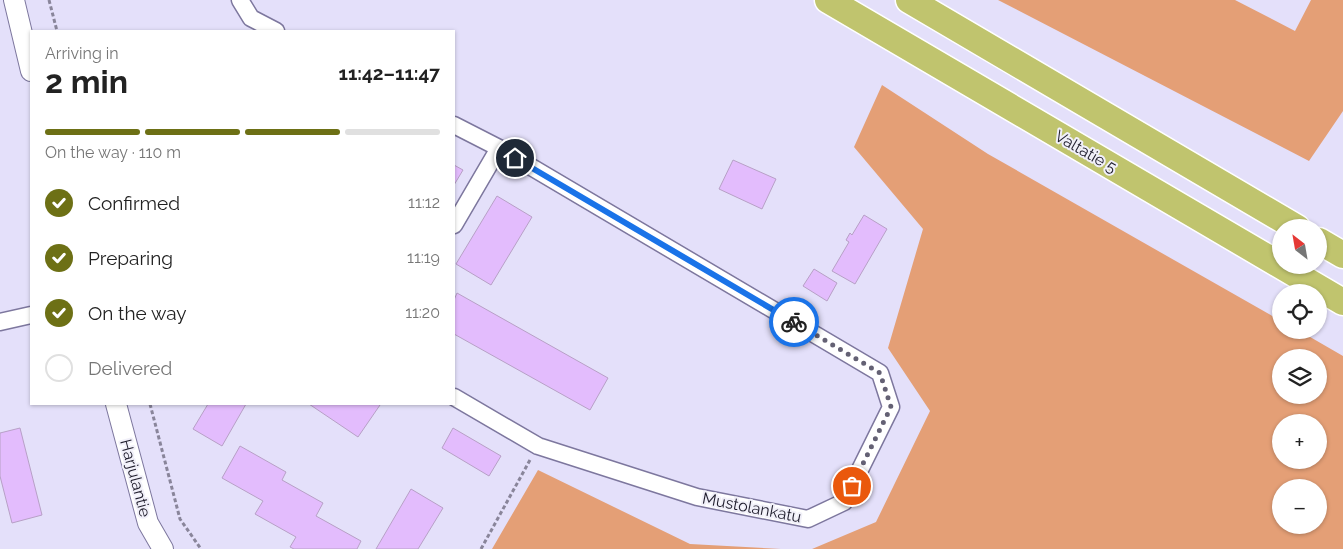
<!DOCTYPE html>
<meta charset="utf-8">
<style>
:root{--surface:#fff;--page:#f2f2f2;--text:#222;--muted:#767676;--line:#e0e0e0;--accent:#6d7015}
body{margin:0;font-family:Raleway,sans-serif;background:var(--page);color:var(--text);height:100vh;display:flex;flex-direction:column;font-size:19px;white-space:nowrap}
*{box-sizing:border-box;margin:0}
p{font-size:16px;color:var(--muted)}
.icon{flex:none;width:28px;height:28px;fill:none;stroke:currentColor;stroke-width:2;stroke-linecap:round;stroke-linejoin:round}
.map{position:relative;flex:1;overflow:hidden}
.side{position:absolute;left:30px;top:30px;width:425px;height:375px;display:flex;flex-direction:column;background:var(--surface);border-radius:0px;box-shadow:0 1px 4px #0004}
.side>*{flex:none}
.needle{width:32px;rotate:329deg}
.controls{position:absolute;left:1272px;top:219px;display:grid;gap:10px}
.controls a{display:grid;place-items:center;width:55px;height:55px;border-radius:50%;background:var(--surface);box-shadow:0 1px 4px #0004;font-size:25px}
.pin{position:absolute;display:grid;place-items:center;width:42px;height:42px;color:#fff;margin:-21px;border:2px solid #fff;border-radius:50%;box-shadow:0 1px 5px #0007}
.courier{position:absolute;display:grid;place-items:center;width:50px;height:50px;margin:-25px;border:4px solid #1a73e8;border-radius:50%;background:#fff;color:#222;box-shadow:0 1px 6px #0007}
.headline em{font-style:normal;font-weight:700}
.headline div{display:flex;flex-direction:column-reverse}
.headline{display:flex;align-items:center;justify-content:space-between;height:85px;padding:0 15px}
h1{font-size:32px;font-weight:700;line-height:38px}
.bar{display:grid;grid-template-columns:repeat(4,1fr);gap:8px 5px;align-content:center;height:60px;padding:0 15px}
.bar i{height:6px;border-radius:4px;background:var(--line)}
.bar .selected{background:var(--accent)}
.bar p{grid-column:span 4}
ol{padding:0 15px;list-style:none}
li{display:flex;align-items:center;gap:15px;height:55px}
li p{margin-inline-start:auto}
li .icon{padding:5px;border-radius:50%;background:var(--accent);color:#fff;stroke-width:4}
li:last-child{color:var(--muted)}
li i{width:28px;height:28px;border:2px solid var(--line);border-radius:50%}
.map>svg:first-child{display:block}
</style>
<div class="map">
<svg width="1343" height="549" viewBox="0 0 1343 549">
<rect width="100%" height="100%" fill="#e4e0fa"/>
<!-- green -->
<path fill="#e49f76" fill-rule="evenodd" d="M998,0H1235L1295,31L1311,0H1343V111L1309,161Z
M882,85L988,154L1281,321V330H1298L1343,356V549H812L876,522L930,411L888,348L923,229L854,147ZM1281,358H1319V395H1281ZM1281,422H1319V460H1281ZM1281,488H1319V525H1281Z
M538,470L690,544L781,549H492Z"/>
<!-- building -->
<path fill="#e3bcfd" stroke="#b7a0c6" d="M733,160L776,179L762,209L719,189Z
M454,165L463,170L454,185Z
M497,196L532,217L491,285L456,264Z
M864,215L887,229L855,284L832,271L849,242L846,240L850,233L852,235Z
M814,269L837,283L827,301L803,286Z
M457,293L608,378L590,410L454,334V300Z
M208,404H246L222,446L193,429Z
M309,404H377L380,405L358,437Z
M20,428L42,515L12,523L0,476V433Z
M453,428L501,456L489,476L442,448Z
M240,446L286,472L282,480L323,503L316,516L361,541L357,549H294L290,547L296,537L255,514L263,501L222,478Z
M411,489L443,508L418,549H376Z"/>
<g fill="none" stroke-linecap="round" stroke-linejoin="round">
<defs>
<path id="minor" d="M240,0L251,18L276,31
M454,125L499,148L880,373L891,407L844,502L808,519L697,497L538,446L454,397
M454,225L499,148
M0,322L31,315"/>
<path id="tertiary" d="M14,0L31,71
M116,404L148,523L163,549"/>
<path id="trunk" d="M828,0L1343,302
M909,0L1297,228
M1319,241L1343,255"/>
</defs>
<!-- minor casing -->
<use href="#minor" stroke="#7d779e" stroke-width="19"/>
<!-- tertiary casing -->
<use href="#tertiary" stroke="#7d779e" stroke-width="22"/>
<!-- trunk casing -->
<use href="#trunk" stroke="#fff" stroke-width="29"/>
<!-- path -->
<path stroke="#89859a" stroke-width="3" stroke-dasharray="4 2.5" stroke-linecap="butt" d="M49,0L57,31
M150,404L180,519L201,549
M481,549L530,460"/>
<!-- minor -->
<use href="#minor" stroke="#fff" stroke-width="16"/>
<!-- tertiary -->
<use href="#tertiary" stroke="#fff" stroke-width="20"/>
<!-- trunk -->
<use href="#trunk" stroke="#c0c46e" stroke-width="26"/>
</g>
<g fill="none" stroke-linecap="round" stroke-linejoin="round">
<!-- done -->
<path stroke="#646174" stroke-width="5" stroke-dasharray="0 9" d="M794,322L880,373L891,407L852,486"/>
<!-- route -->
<path stroke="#1a73e8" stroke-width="6" d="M515,158L794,322"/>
</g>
<g text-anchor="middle" stroke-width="4" stroke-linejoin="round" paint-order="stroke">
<!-- street labels -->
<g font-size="16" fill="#1f1d2c" stroke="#f1f0f9">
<text transform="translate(1086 151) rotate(30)" y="6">Valtatie 5</text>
<text transform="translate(136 478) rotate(75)" y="6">Harjulantie</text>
<text transform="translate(752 507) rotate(11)" y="6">Mustolankatu</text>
</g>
</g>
</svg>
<div class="controls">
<a><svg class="needle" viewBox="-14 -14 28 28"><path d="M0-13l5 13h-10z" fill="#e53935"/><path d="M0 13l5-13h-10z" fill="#767676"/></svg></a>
<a><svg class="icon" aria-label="locate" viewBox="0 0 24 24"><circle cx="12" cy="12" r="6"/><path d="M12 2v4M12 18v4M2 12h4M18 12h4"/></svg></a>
<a><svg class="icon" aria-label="layers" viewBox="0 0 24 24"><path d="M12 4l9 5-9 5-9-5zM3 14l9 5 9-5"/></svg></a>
<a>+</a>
<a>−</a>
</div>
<div class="pin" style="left:852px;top:486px;background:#ea580c"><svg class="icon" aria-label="bag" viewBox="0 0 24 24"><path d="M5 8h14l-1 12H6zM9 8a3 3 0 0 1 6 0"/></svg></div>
<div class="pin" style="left:515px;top:158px;background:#1f2937"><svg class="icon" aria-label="home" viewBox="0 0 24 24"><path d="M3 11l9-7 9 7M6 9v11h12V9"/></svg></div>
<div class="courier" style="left:794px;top:322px"><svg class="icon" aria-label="bike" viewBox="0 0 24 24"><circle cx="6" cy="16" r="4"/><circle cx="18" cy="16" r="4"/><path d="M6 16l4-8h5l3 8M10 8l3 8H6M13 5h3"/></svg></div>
<section class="side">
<div class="headline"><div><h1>2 min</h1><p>Arriving in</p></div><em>11:42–11:47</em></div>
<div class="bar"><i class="selected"></i><i class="selected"></i><i class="selected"></i><i></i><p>On the way · 110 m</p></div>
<ol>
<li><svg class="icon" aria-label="check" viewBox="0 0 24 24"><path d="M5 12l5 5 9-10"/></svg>Confirmed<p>11:12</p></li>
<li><svg class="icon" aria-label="check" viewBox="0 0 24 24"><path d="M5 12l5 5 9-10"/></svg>Preparing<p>11:19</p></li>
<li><svg class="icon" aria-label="check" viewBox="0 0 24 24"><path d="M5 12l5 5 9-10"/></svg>On the way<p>11:20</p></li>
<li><i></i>Delivered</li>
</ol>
</section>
</div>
